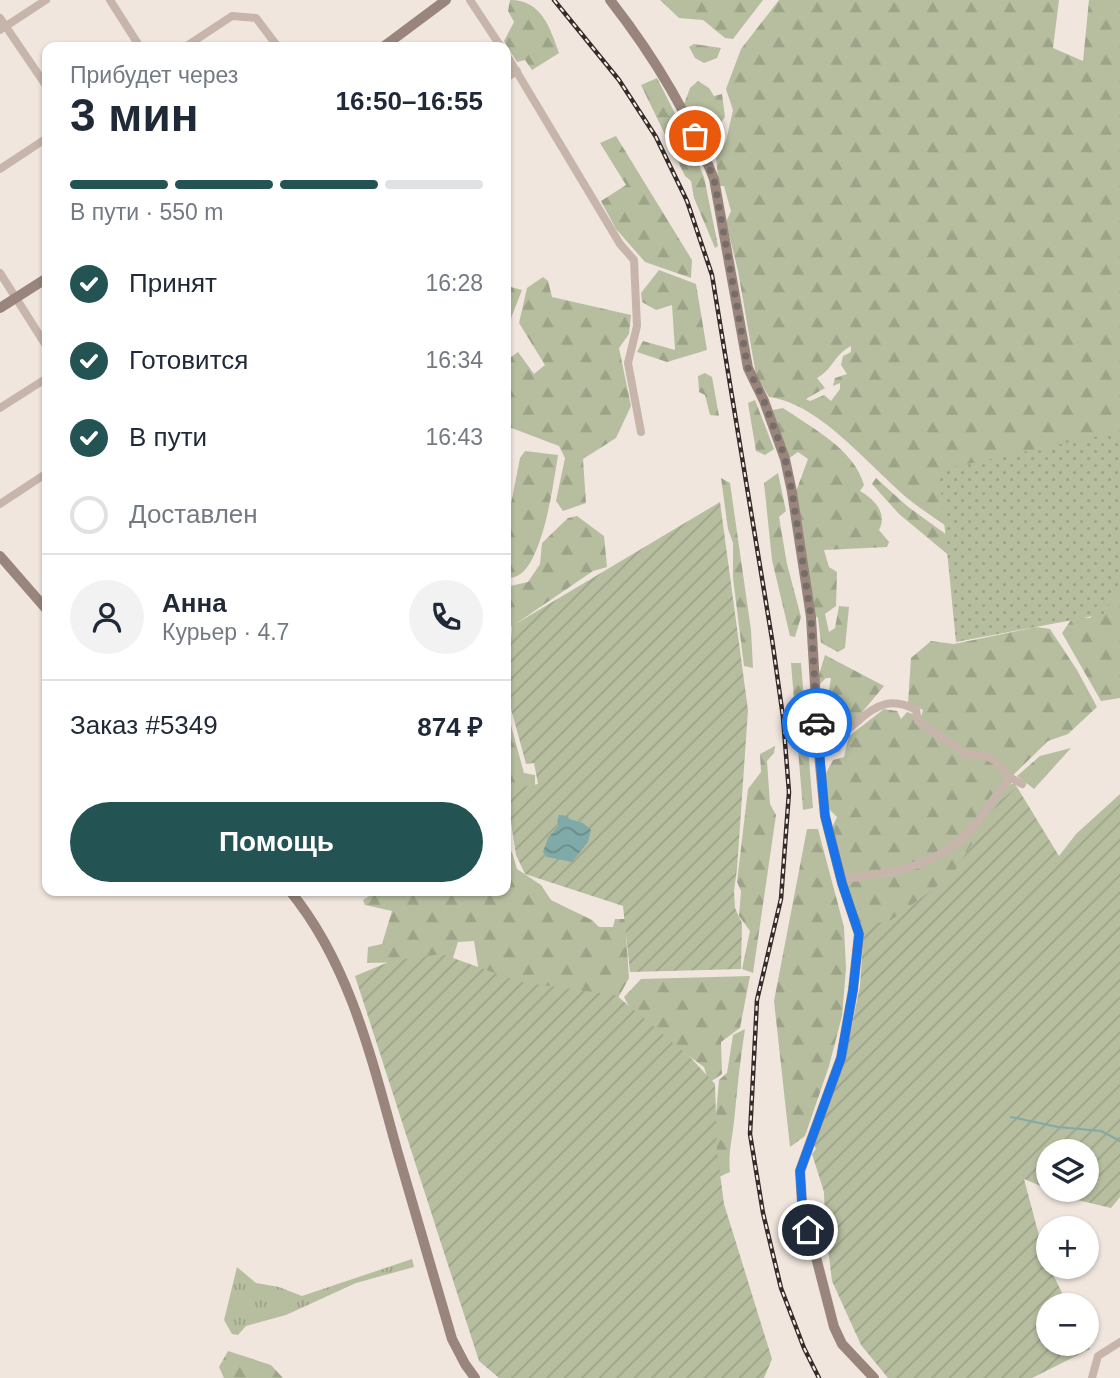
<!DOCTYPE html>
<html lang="ru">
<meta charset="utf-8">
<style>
:root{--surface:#fff;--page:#f2f2f3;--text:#1f2937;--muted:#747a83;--line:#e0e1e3;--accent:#235352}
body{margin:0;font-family:Arial,sans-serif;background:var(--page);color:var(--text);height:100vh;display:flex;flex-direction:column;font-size:26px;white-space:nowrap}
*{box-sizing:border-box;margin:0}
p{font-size:23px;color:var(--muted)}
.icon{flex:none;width:38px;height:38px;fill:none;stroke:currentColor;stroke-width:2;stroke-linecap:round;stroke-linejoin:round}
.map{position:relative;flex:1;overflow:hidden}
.sheet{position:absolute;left:42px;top:42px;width:469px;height:854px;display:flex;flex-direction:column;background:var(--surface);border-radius:14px;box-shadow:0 2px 5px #0004}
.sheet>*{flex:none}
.buttons{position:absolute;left:1036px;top:1139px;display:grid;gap:14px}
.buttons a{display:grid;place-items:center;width:63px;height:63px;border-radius:50%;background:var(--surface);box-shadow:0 2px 5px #0004;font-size:35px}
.pin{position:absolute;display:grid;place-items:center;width:60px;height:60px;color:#fff;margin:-30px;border:4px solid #fff;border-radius:50%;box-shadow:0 2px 7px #0007}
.courier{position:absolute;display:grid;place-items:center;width:70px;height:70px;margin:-35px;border:5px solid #1a73e8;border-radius:50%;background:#fff;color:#222;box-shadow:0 2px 9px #0007}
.overview em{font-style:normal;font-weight:800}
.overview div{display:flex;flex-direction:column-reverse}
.overview{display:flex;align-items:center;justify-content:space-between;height:119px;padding:0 28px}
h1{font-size:46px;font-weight:800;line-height:52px}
.bar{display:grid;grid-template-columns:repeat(4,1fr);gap:10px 7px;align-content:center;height:84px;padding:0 28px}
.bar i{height:9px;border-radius:5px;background:var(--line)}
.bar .on{background:var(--accent)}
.bar p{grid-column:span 4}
.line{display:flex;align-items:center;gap:18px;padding:0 28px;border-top:2px solid var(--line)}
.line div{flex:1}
.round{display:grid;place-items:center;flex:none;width:74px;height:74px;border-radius:37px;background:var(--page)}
ol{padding:0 28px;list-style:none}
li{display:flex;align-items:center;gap:21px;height:77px}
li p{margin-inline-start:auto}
li .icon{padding:7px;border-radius:50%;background:var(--accent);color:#fff;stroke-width:4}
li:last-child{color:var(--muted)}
li i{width:38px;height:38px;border:4px solid var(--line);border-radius:50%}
.primary-button{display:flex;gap:14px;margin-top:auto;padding:14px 28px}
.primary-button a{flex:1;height:80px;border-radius:42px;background:var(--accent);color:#fff;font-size:28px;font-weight:800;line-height:80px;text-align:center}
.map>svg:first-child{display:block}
</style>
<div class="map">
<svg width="1120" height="1378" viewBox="0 0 1120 1378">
<defs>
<pattern id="grass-tufts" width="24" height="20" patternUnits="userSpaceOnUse" patternTransform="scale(1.75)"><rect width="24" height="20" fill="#b6be9f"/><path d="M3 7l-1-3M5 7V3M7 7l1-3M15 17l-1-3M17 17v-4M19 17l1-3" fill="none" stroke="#9da389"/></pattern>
<pattern id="forest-firs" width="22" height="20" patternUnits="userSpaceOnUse" patternTransform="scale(1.75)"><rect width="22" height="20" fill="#b6be9f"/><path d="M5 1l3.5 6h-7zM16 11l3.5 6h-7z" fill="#9da389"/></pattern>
<pattern id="park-dots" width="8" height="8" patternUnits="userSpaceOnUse" patternTransform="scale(1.75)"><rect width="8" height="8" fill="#b6be9f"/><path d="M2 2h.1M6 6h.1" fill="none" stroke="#9da389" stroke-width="1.8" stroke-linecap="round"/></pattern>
<pattern id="garden-furrows" width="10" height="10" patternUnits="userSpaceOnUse" patternTransform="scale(1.75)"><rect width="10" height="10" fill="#b6be9f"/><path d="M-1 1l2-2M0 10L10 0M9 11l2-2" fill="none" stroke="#9da389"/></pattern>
<pattern id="water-waves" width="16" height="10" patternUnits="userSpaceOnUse" patternTransform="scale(1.75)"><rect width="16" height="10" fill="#80aaa8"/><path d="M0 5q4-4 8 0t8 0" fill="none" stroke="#6a8b89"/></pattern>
</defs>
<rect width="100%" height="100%" fill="#f0e6de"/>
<!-- grass -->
<path fill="url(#grass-tufts)" d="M412,1259L414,1267L356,1283L286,1315L246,1326L238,1335L232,1334L224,1320L237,1267L256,1283L279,1287L302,1296Z"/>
<!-- forest -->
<path fill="url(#forest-firs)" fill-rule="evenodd" d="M510,0C542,0 550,28 559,53L532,70L525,60L517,62L504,41L514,22L508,11Z
M660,0H763L733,39L725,38L703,20L679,18Z
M779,0H1059L1053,48L1083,61L1089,0H1120V497L984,551C961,536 938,521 916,505C873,472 823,404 769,397L756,375L738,271L726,222L731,211L724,186H719L716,158L726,141L733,110L726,89L741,49ZM851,346V352L843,356L841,365L847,374L835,378L833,386L840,383V389L831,401L824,395L810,401L806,399L825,388L817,378C833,369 834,355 851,346Z
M694,44L721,48L717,58L704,63L695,58L689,47Z
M657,78L687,137L704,177L718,246L715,248L694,198L691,181L685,176L641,85Z
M698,81L709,88L714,96L722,94L725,117L719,125H713L711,139L702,144L684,104L690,88Z
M616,136L692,260L691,278L645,262L616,229L601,201L626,185L600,143Z
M659,270L696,284L707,350L667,362L637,352L643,341L675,350L672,305L656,310L642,302L641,293Z
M543,277L548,281L552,297L631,315L629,334L619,348L631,406L616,438L583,459L586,503L563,511L556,501L565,458L559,446L509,427L511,357L518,352L534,374L545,365L519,323L527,288Z
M511,287L522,290L506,331V298Z
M705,373L712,377L719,416L710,415L705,395L699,392L698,376Z
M755,400L774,449L765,455L756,451L748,403Z
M783,408C812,428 854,449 864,485L860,491C874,499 888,513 879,530L889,542L887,547L824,550L829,567L837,572L836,606L825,614L829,632L835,628L839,606L849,607L845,648L838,652L821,643L818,618L811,612L794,497L808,459L798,452L788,459L768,411Z
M525,451L558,455C554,479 541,587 506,577V529L520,458Z
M778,473L786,511L779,517L787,564L801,617L795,637L790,636L772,560L764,483Z
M721,478L730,483L751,630L753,668L744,666L733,578V543L728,529Z
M876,478L907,506L951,538L989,579L946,553L899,514L872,484Z
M577,516L604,536L607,567L593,571L511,627L506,662V587L528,582L540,564L542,543L568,518Z
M1120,546V698L1101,701L1062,633L1073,617L1090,618L1114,593Z
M1036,627L1050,629L1077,670L1097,707L1068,734L1048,741L1001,787L972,827L945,849L913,867L843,878L831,830L837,817L826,806V773L833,760L844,757L849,736L884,709L897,711L901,719L907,712L921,717L923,710L908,703L911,658L931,641L954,644Z
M825,655L884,686L843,735L835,731L833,703L828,697L831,678H826L818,686V678Z
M791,663H801L813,808L803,810Z
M506,707L524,773L535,775V788L508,792L506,801Z
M775,746L774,753L767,761L770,804L776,815L753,973L742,969L750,931L739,916L741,891L737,882L748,789L761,772L760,754Z
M1071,748L1034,789L1017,776L1040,756Z
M1015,783L1017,788L959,873L869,937L853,921L844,884C861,877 880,879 898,874C951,860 971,826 1005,786Z
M807,829H818L844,927L846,969L842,1016L829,1066L805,1136L790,1147L774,1001Z
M506,851L512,852L517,869L541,885L551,900L592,920L599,927H613L615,919H625L629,978L617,1000L481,985L474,941L458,942L452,961L367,963L368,947L382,944L392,911L365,905L363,900L377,891H506Z
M750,976L740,1028L721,1042L722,1074L709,1083L704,1067L675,1046L640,1028L624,997L641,979Z
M745,1029C740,1060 737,1091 734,1122C732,1140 728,1154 730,1172L721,1176L696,1164L715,1127L719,1080L727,1073L733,1035Z
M228,1351L271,1365L283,1378H224L219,1367Z"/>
<!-- park -->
<path fill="url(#park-dots)" d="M1117,432L1120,444V585L1104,614L956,642L939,470Z"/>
<!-- garden -->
<path fill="url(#garden-furrows)" d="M720,502L748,710L737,869L734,891L735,908L742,923L741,969L630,972L623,906L525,874L516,855L506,790L538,784L534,763L526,764L507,694L512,626Z
M1017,787L1059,856L1076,834L1120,794V1197L1111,1208L1065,1197L1050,1190H1087V1152H1048V1189L1024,1179L1045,1258L1068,1305L1048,1306V1344H1087V1342L1090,1349L1032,1378H888L861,1345L832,1281L825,1225L824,1192L812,1154L816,1149L813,1143L848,1044L860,986L864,926L891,920L952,875L999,802Z
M442,954L520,982L616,995L690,1057L715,1084L717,1151L724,1204L772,1359L764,1378H499L479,1361L355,976L391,961Z"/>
<!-- water -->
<path fill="url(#water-waves)" d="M559,815L568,816L569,819L583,823L591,830L588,842L572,862L547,857L543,852L548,838L559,825L557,822Z"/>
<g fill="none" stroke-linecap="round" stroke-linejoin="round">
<!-- stream -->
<path stroke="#80aaa8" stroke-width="2" d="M1011,1117L1058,1127L1101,1131L1120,1141"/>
<!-- minor -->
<path stroke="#c7b5ab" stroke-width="8" d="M110,0L140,47
M470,0L501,47
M0,18L47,87
M0,30L46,0
M185,47L232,16L256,18L278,47
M506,54L620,244L634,260L637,326L628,363L641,432
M506,78L517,71
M0,169L47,138
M0,273L47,347
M0,408L47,378
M0,504L47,473
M819,754L837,748C841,735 847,730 857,722C876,704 892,697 916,710L918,721L967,755C992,752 995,761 1011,778
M842,883L852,878C901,871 939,866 975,825C988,810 996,791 1011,778L1022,784
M1092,1378L1098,1356L1120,1342"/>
<!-- secondary -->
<path stroke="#9a857c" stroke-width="10" d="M610,0C653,55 689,114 714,179L748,368L764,401L785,459L792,492L811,617L819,754L825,816L842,883L859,934L853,990L841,1058L800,1171L802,1203L834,1327L842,1344L874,1378
M383,47L446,0
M0,308L47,278
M0,556L47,610
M290,891C350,964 372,1060 397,1150C415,1213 434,1276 452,1339L465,1364L475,1378"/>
<defs>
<path id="rail" d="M554,0L619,80L656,137L687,201L712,275L772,639L783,717L789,792L781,899L757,1000L750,1134L763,1213L781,1288L804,1348L819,1378"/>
</defs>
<!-- rail casing -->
<use href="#rail" stroke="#352c29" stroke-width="4.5"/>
<!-- rail -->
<use href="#rail" stroke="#f8f0ea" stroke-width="2" stroke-dasharray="5" stroke-linecap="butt"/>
</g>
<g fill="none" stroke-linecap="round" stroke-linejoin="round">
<!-- done -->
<path stroke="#766d68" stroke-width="7" stroke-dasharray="0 12.6" d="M695,136L714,179L748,368L764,401L785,458L792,492L811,617L817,723"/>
<!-- route -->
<path stroke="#1a73e8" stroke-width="9" d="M808,1230L802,1203L800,1171L841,1058L853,990L859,934L842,883L825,816L817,723"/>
</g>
</svg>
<div class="buttons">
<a><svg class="icon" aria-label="layers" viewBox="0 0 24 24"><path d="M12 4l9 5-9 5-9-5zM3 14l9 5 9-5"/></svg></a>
<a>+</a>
<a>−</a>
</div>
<div class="pin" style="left:695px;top:136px;background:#ea580c"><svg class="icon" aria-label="bag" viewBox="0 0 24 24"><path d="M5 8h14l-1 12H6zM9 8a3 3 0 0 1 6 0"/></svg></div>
<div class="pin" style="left:808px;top:1230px;background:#1f2937"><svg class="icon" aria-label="home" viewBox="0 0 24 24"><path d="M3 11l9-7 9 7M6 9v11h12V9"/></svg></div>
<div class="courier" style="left:817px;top:723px"><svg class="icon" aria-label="car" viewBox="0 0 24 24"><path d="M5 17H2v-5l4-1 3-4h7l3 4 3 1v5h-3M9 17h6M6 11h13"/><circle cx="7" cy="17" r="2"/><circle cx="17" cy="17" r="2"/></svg></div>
<section class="sheet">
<div class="overview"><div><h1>3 мин</h1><p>Прибудет через</p></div><em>16:50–16:55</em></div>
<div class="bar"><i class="on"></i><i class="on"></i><i class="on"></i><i></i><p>В пути · 550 m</p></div>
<ol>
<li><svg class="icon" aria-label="check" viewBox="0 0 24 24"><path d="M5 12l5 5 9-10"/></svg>Принят<p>16:28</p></li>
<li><svg class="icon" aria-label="check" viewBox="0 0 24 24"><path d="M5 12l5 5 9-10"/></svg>Готовится<p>16:34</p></li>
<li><svg class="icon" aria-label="check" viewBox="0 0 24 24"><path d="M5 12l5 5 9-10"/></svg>В пути<p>16:43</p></li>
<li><i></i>Доставлен</li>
</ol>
<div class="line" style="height:126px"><a class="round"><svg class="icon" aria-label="person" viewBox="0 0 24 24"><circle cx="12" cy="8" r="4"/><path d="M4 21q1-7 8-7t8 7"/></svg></a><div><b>Анна</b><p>Курьер · 4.7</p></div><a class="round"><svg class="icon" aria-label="phone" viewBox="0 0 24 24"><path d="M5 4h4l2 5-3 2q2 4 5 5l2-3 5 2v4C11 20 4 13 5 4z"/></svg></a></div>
<div class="line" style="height:91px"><div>Заказ #5349</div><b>874 ₽</b></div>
<div class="primary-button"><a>Помощь</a></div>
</section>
</div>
